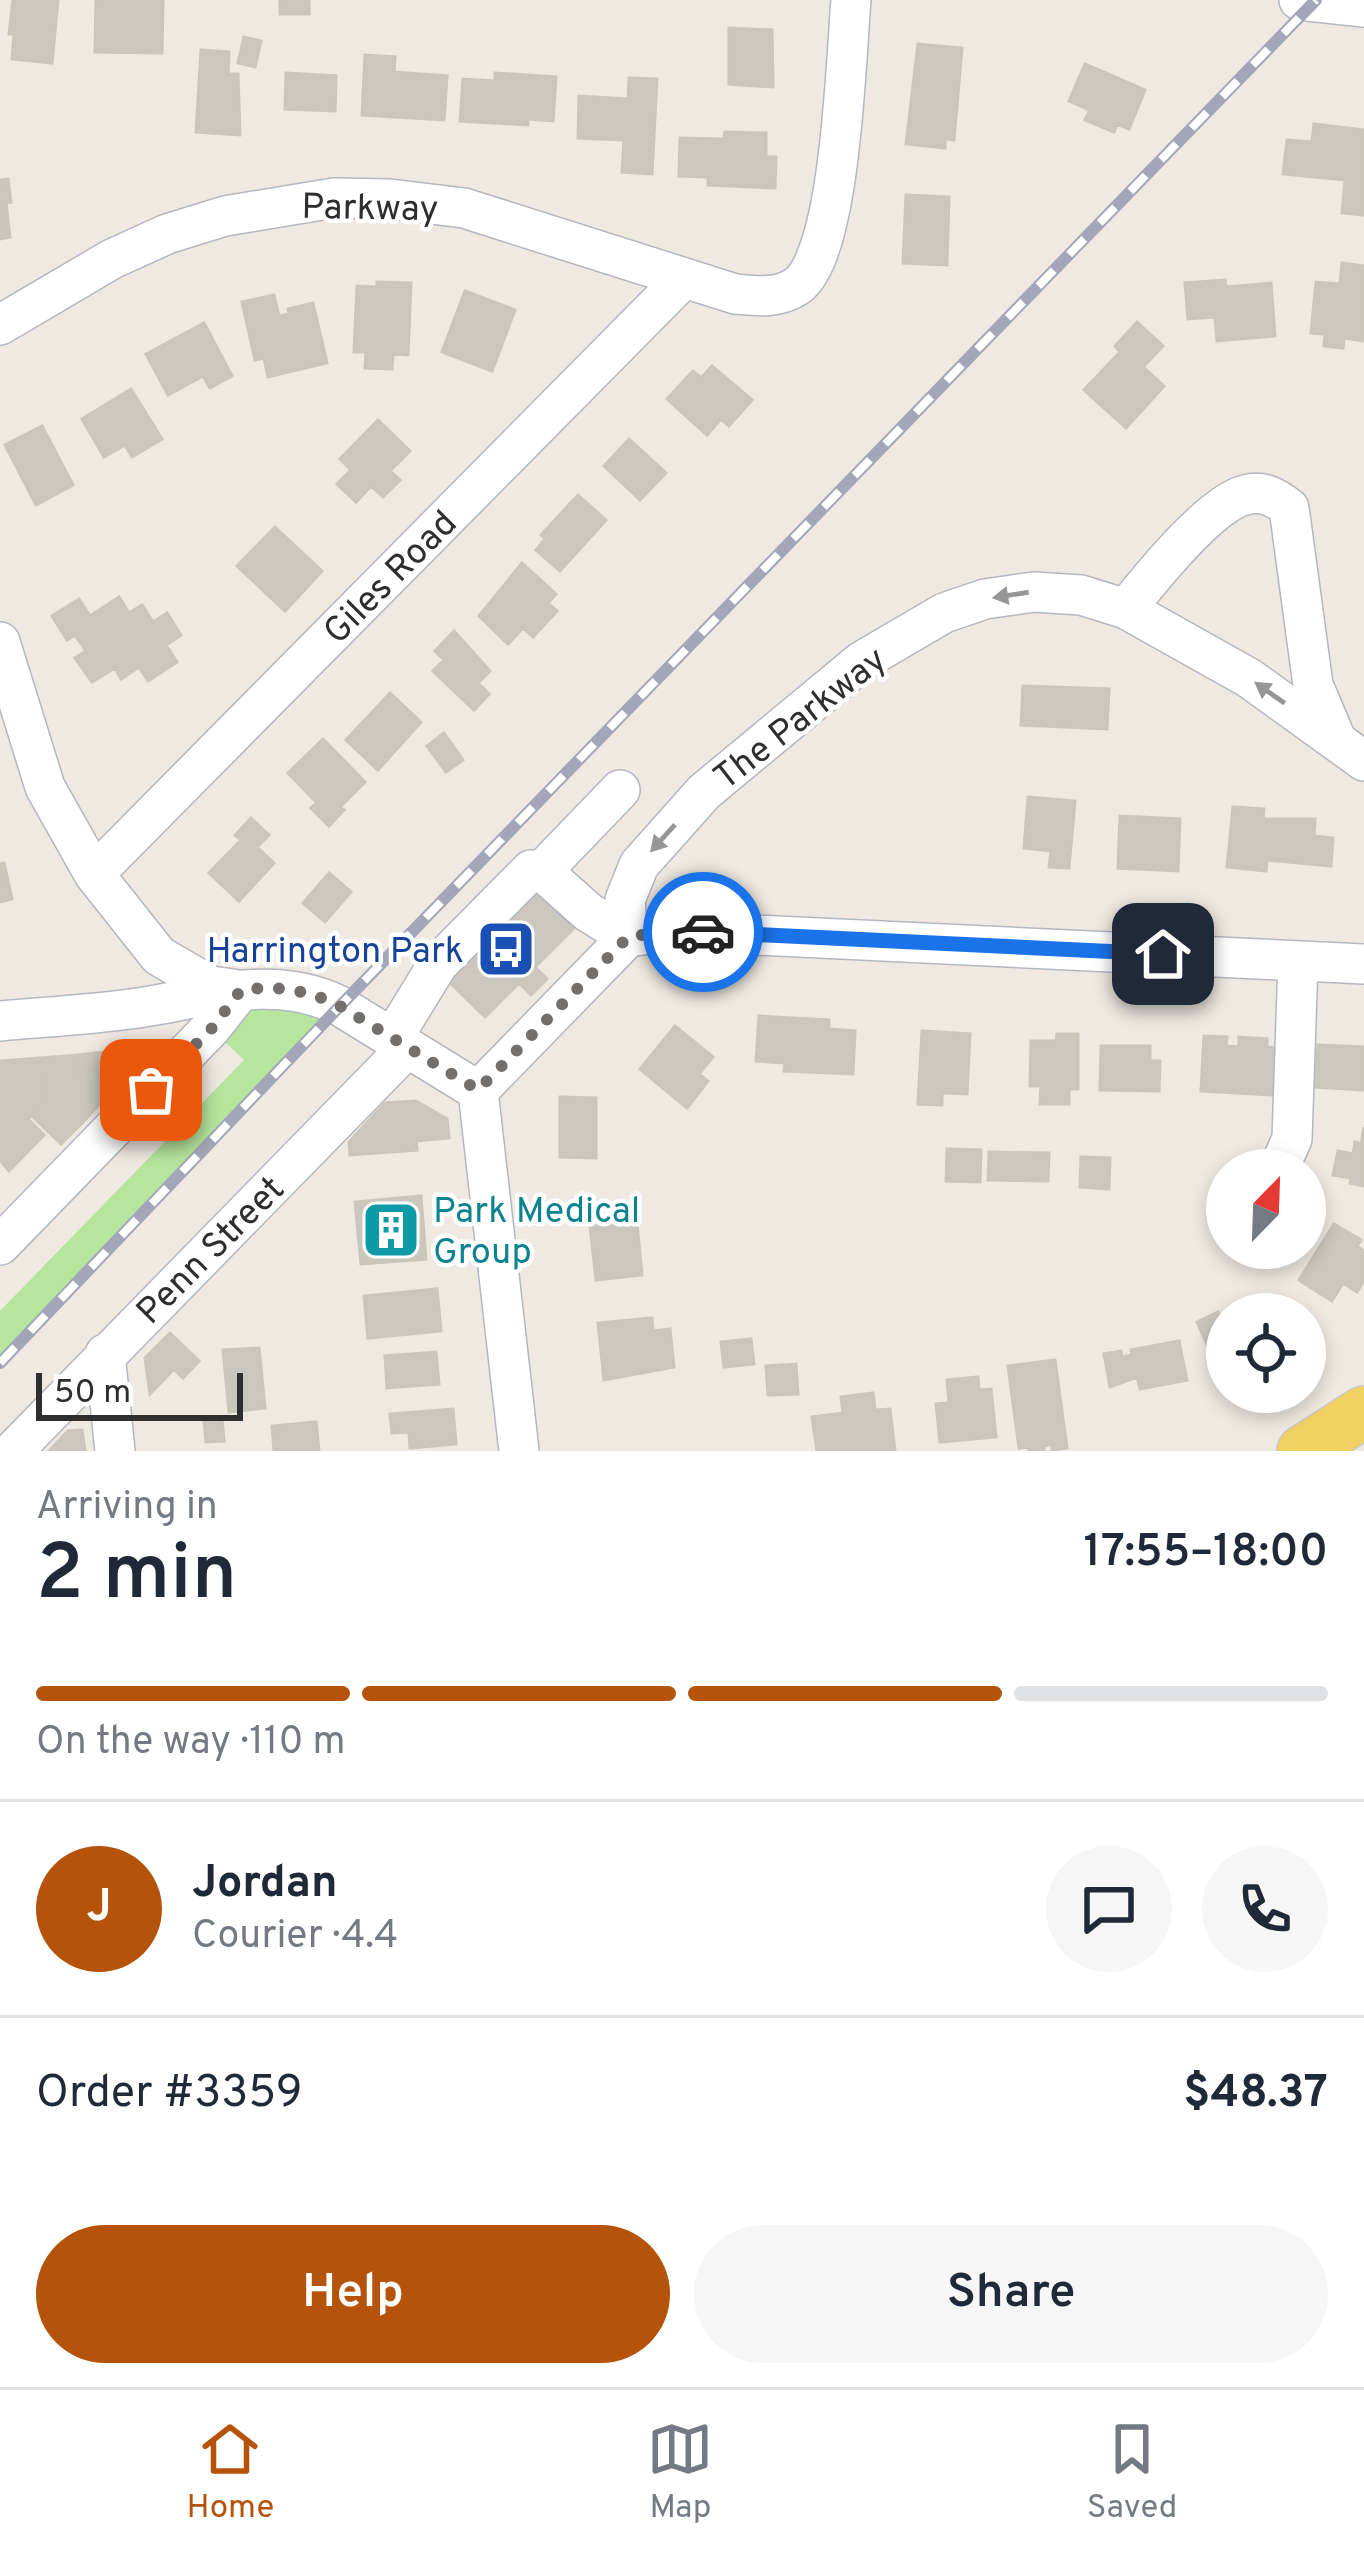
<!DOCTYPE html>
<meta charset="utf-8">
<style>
:root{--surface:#fff;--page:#f6f6f7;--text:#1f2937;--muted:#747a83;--line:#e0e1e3;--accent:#b45309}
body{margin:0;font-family:Overpass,sans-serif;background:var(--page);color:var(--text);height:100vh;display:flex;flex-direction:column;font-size:45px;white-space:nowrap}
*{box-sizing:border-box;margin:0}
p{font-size:39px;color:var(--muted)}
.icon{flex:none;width:66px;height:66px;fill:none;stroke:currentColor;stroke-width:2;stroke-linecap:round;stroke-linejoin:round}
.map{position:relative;height:1451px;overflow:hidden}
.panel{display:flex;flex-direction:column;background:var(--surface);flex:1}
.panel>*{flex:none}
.needle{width:78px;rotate:23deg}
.fabs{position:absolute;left:1206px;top:1149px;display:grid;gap:24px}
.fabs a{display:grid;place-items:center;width:120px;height:120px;border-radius:50%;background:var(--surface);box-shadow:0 6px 18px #0003;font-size:60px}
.scale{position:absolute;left:36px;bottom:30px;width:207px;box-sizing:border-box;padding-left:12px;border:6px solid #2e2e2e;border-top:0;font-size:33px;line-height:42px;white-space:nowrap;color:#2e2e2e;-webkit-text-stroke:9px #fff;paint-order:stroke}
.pin{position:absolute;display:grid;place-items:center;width:102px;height:102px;color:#fff;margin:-51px;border-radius:24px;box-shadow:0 6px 18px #0006}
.courier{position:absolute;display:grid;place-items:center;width:120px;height:120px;margin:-60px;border:9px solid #1a73e8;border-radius:50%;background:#fff;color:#222;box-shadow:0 3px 15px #0007}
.head em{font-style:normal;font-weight:600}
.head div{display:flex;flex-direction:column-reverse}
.head{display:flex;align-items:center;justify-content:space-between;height:204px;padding:0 36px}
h1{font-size:78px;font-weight:600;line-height:90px}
.bar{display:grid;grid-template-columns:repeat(4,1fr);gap:18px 12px;align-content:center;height:144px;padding:0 36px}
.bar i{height:15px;border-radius:9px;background:var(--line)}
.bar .on{background:var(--accent)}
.bar p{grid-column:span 4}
.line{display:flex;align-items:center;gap:30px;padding:0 36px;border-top:3px solid var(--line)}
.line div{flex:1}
.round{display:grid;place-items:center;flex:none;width:126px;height:126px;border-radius:63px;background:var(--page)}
.action{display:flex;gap:24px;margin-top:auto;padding:24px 36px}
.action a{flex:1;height:138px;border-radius:72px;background:var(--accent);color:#fff;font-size:48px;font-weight:600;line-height:138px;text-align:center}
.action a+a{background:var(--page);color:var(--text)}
.menu{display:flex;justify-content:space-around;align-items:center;height:168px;border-top:3px solid var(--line);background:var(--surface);font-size:33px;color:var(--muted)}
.menu a{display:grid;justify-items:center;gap:6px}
.menu .on{color:var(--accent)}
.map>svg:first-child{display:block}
</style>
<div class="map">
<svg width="1364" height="1451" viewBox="0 0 1364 1451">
<rect width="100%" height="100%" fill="#efe9e1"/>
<!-- green -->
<path fill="#b6e59e" d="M241,990L340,1006L0,1363V1311L244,1060L211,1028Z"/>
<!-- building -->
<path fill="#cbc7bf" stroke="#cbc5ba" stroke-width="3" d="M13,0H58L52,63L12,59L14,34H9Z
M96,0H163L162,53L95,52Z
M280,0H309V14H280Z
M729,28L772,30L773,87L729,84Z
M244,37L261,41L255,67L238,63Z
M918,44L962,48L954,140L945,139V148L906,144Z
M201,50L229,52L228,74H238L240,135L196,132Z
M365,55L395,57L394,72L447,76L444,120L362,115Z
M1085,64L1145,90L1129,129L1117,124L1114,132L1085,120L1090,110L1069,101Z
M286,73L336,76L335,111L285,109Z
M495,73L556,77L553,121L528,119V125L460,121L463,79L495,81Z
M629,78L657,79L652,174L622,172L624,140L578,138L579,96L628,99Z
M1314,124L1364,130V215L1342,213L1345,180L1283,174L1287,140L1312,142Z
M725,132L766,133V157H776L775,188L708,185V177L679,176L680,138L724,139Z
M8,179L11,202L6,203L10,237L0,239V180Z
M906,195L949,197L947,265L903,263Z
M1342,263L1364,266V341L1344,338L1343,348L1324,346L1325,334L1311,333L1316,282L1340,284Z
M1225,280L1226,287L1271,283L1275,336L1217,341L1215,317L1188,319L1185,283Z
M377,282L411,283L408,355L393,354L392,369L365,368L366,352H354L357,286L377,287Z
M465,291L515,310L492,371L442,352Z
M274,295L279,316L289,314L288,309L313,303L327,363L268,377L264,358L255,360L242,302Z
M1137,322L1163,346L1143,367L1164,386L1126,428L1084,390L1120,352L1115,346Z
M204,323L232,376L210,388L203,376L168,395L146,354Z
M712,366L752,400L729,426L721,419L707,435L667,399L693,371L701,378Z
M131,389L162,439L132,457L125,445L104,457L82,419Z
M378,420L410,451L390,471L400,480L383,497L371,486L356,502L337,484L351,470L340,459Z
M42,426L73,485L36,505L5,445Z
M629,439L666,473L640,500L604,466Z
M578,495L606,520L560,571L536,550L545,539L541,535Z
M275,527L322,571L285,611L237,566Z
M522,563L556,594L548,603L557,611L533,637L523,628L508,644L479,616Z
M119,597L129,613L142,605L153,622L167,613L181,635L166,645L177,662L148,681L139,667L121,679L115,668L92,682L75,658L86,651L75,635L67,640L52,616L79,599L90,616Z
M454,631L490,671L478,683L489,694L474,710L433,671L444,660L435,651Z
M1023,686L1109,689L1107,729L1021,725Z
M390,693L421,722L378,770L346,740Z
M444,733L463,760L446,772L427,746Z
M323,739L365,782L340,807L344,810L329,826L311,808L317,803L288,773Z
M1028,797L1075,801L1069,868L1049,867L1051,851L1024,848Z
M1233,807L1264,809L1263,819H1315L1314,836L1333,838L1331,866L1267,860L1266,871L1227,867Z
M1120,816L1180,819L1178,871L1118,868Z
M251,818L269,835L257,847L274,863L239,901L209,873L241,840L235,835Z
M4,863L12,899L0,902V864Z
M329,873L351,892L325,922L303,903Z
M529,883L574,928L535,967L547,979L531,995L519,983L485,1017L440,973Z
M759,1016L829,1020V1029L855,1031L853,1074L784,1071L785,1063L756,1061Z
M675,1026L713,1057L699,1074L708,1081L687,1108L640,1069Z
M922,1031L970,1034L967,1094L942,1093V1105L918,1104Z
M1057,1034H1078V1089H1069V1104H1040L1041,1086H1030L1031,1041H1056Z
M1204,1036L1227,1037L1226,1046L1239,1047V1037L1267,1039V1047L1275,1048L1273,1095L1201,1091Z
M1318,1045L1364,1047V1090L1315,1087Z
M1101,1046H1150V1061H1160L1159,1091L1100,1090Z
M133,1050L141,1063L100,1104L96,1053Z
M96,1053L100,1104L83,1122L77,1055Z
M77,1055L83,1122L61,1144L31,1115L44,1103L39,1058Z
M39,1058L44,1103L28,1119L44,1135L9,1171L0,1160V1061Z
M560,1097L596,1098V1158L560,1157Z
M416,1101L447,1119L449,1138L416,1141L417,1150L350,1155L349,1142L385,1103Z
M1364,1127V1186L1350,1183L1351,1178L1333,1175L1338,1151L1353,1154L1355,1142L1361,1144Z
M947,1149L981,1150L980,1182L946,1181Z
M989,1152L1049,1153L1048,1181L988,1180Z
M1081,1157L1110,1158L1109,1189L1080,1187Z
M421,1196L426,1259L361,1264L355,1202Z
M635,1203L642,1275L596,1280L588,1208Z
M1334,1224L1361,1240L1357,1246L1364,1251V1281L1357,1292L1343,1283L1332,1301L1299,1280Z
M437,1289L441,1331L368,1338L364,1296Z
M1218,1312L1227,1338L1208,1347L1197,1322Z
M652,1318L653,1331L670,1329L674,1367L604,1380L598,1323Z
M170,1333L199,1361L183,1378L174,1369L150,1394L145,1358Z
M751,1339L754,1364L724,1367L721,1342Z
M1179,1341L1187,1380L1140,1389L1137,1377L1110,1387L1104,1354L1121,1351L1122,1357L1132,1355L1131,1350Z
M259,1348L265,1408L229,1412L223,1350Z
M436,1352L439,1384L387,1388L385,1356Z
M1055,1360L1067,1448L1052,1450V1444L1044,1446V1450L1029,1451L1028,1447L1019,1448L1008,1366Z
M796,1364L798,1394L768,1395L766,1366Z
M978,1377L979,1390L991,1389L996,1437L940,1442L936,1404L949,1403L947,1380Z
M873,1393L875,1410L890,1409L895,1451H817L812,1417L843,1413L841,1397Z
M453,1409L456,1444L410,1448L409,1432L392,1433L390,1414Z
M222,1420L224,1441L206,1442L204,1421Z
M316,1422L319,1451H274L272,1426Z
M82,1430L85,1451H49L68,1431Z"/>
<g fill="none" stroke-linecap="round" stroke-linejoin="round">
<defs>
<path id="minor" d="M1299,0L1364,7
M0,325L112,259L167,234L225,216L334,198L390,199L464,208L735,294C757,296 778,299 797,286C841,255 846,58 851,0
M1126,609C1149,580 1210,504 1245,495C1263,490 1275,497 1289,508L1313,685L1335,737
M0,642L45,787L94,874L159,956L211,986L233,989
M620,790L542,871L588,912L628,937
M94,874L684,278
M628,937L625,900L639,865L704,792L862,661L944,613L985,599L1034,592L1081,595L1126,609L1249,678L1364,761
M628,937L671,931L1364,964
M0,1021C43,1017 87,1015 130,1009C202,1000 271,971 340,1006L478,1091
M392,1039L438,964L531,870L542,871
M478,1091L519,1451
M478,1091L628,937
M1278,1170L1292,1139L1298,961
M0,1245L211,1028L241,990
M105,1354L115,1451
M13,1451L407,1048"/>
<path id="major" d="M1303,1451L1364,1412"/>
</defs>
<!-- minor casing -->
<use href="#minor" stroke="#b4b7c1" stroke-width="42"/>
<!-- major casing -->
<use href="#major" stroke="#c9c9c9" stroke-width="54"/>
<!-- minor -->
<use href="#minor" stroke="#fff" stroke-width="39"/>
<!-- major -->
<use href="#major" stroke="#f2d163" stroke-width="51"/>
<defs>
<path id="rail" d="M0,1363L340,1006L1316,0"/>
</defs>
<!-- rail casing -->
<use href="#rail" stroke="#a3a6b8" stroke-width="12"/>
<!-- rail -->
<use href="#rail" stroke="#fff" stroke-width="8" stroke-dasharray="22" stroke-linecap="butt"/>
</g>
<!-- one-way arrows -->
<defs><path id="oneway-solid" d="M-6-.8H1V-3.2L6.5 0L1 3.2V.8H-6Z" transform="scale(3)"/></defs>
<g fill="#969696">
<use href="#oneway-solid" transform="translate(1011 595) rotate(171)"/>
<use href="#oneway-solid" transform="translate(1270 693) rotate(-145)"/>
<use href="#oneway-solid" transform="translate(663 838) rotate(132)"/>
</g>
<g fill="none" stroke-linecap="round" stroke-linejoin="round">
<!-- done -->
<path stroke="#726f6d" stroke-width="12" stroke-dasharray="0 21.6" d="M151,1090L212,1028L241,990C276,985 308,990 340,1006L478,1090L628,937L671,931L703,932"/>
<!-- route -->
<path stroke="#1a73e8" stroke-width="15" d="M703,932L1163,954"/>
</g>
<!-- icons -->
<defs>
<symbol id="bus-square" viewBox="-11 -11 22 22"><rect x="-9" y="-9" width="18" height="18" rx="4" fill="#1a4fb4" stroke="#fff"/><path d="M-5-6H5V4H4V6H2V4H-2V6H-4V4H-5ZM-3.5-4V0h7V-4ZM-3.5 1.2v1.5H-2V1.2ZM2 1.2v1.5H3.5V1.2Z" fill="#fff"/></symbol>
<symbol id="building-square" viewBox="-11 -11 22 22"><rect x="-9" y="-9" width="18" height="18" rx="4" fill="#0f9aa8" stroke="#fff"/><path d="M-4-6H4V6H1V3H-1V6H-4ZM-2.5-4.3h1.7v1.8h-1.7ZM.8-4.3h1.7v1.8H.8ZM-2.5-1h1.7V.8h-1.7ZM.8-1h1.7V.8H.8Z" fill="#fff"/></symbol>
</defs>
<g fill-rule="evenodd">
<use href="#bus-square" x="473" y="916" width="66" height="66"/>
<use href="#building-square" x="358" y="1197" width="66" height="66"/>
</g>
<g text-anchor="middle" stroke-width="9" stroke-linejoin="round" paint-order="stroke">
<!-- street labels -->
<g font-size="36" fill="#2e2e2e" stroke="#fff">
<text transform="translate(370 206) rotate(1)" y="13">Parkway</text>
<text transform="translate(389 576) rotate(-45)" y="13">Giles Road</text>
<text transform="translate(799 717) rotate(-38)" y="13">The Parkway</text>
<text transform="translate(209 1249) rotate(-45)" y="13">Penn Street</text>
</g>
<!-- transit labels -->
<g font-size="36" fill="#164399" stroke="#fff" text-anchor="end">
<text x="464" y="962">Harrington Park</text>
</g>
<!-- culture labels -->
<g font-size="36" fill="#0d838f" stroke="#fff" text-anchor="start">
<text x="433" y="1222">Park Medical<tspan x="433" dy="41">Group</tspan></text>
</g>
</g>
</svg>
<div class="fabs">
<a><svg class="needle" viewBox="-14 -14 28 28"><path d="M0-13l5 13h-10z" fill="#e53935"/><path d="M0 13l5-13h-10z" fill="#747a83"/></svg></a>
<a><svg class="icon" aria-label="locate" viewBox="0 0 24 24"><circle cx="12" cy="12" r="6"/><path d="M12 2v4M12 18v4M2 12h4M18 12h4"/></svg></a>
</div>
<div class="scale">50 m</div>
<div class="pin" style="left:151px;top:1090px;background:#ea580c"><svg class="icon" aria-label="bag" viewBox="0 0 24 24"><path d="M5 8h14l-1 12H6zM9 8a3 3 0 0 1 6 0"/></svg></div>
<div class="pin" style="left:1163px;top:954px;background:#1f2937"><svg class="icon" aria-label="home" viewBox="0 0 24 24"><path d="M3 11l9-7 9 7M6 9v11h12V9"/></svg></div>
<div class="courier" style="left:703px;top:932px"><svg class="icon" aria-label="car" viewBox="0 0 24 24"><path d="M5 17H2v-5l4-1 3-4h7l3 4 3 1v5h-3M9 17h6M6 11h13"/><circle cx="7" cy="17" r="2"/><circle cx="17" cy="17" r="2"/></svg></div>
</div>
<section class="panel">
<div class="head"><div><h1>2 min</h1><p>Arriving in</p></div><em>17:55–18:00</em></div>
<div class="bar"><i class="on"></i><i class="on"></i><i class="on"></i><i></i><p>On the way · 110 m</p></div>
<div class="line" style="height:216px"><b class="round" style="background:var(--accent);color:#fff">J</b><div><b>Jordan</b><p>Courier · 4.4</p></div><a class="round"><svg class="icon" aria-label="chat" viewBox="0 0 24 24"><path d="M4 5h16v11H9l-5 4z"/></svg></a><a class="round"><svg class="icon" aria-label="phone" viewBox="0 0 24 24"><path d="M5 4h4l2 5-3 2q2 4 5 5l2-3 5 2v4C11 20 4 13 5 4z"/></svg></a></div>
<div class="line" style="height:156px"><div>Order #3359</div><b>$48.37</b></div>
<div class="action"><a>Help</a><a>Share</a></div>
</section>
<nav class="menu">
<a class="on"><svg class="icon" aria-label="home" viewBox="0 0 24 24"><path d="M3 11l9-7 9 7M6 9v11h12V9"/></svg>Home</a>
<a><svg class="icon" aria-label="map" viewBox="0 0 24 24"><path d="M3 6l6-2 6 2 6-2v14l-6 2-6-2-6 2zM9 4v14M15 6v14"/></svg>Map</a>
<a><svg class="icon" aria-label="saved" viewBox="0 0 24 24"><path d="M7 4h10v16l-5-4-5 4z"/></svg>Saved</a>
</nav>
